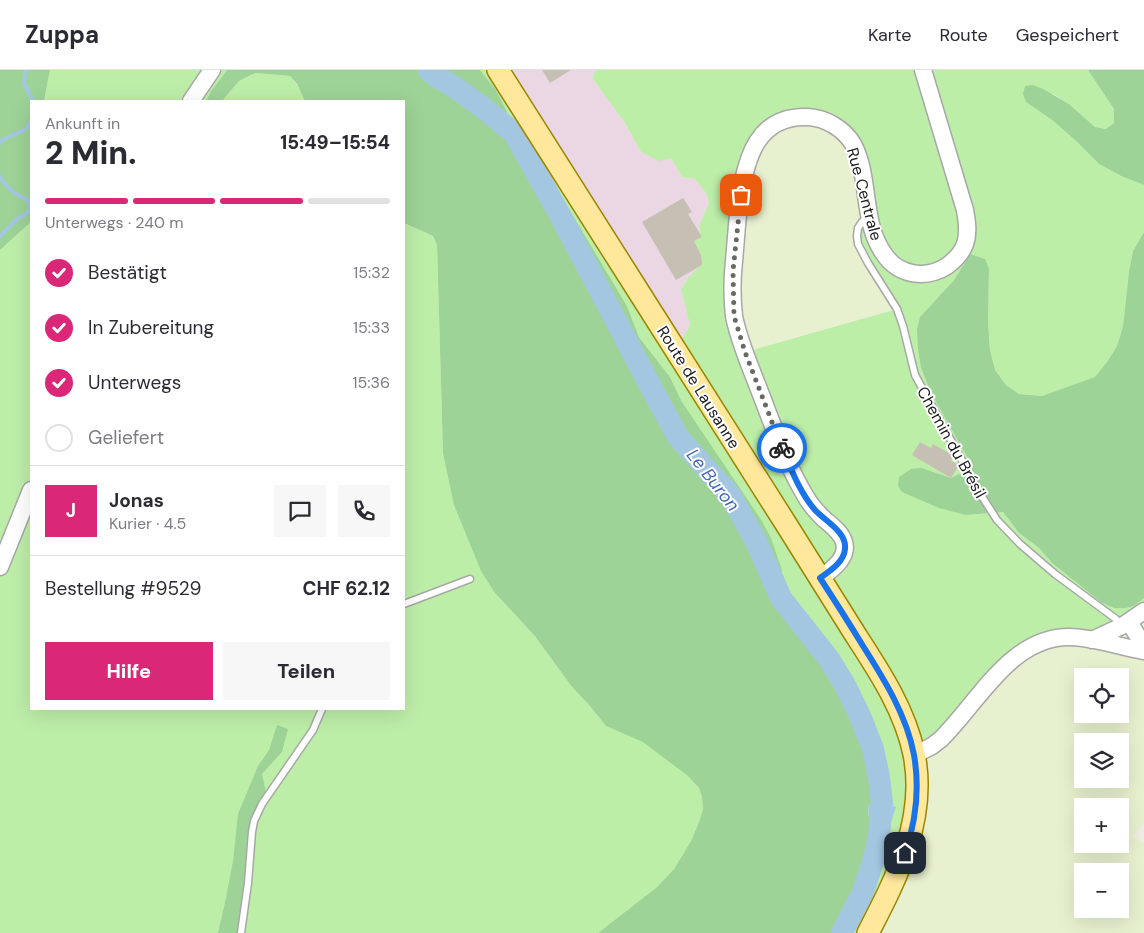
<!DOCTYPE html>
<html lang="de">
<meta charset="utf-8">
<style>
:root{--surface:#fff;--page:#f7f7f7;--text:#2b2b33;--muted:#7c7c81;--line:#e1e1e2;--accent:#db2777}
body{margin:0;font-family:"DM Sans",sans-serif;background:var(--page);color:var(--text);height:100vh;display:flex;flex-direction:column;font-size:19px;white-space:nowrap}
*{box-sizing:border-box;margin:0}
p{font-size:16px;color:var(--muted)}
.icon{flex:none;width:28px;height:28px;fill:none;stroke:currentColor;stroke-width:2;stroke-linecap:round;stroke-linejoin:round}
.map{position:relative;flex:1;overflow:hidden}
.panel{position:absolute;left:30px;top:30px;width:375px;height:610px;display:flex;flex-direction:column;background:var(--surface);border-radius:0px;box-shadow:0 5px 20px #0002}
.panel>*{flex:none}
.tools{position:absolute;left:1074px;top:598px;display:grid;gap:10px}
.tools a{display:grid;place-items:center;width:55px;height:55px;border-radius:0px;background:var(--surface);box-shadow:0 5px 20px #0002;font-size:25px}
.pin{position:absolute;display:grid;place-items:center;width:42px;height:42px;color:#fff;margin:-21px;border-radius:10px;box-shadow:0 2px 8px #0006}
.courier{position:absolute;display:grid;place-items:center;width:50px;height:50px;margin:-25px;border:4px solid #1a73e8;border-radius:50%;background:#fff;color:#222;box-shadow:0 1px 6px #0007}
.summary em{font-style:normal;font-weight:800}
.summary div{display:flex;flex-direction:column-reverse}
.summary{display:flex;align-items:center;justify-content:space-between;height:85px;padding:0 15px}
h1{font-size:32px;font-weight:800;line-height:38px}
.bar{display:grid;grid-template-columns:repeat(4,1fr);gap:8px 5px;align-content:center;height:60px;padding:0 15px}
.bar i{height:6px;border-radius:4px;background:var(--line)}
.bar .on{background:var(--accent)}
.bar p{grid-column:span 4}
.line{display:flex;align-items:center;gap:12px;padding:0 15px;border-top:1px solid var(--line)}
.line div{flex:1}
.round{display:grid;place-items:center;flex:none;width:52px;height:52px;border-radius:0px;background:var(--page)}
ol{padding:0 15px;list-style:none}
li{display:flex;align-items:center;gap:15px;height:55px}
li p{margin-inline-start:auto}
li .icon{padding:5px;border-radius:50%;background:var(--accent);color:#fff;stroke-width:4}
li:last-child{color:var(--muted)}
li i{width:28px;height:28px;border:2px solid var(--line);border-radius:50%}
.button{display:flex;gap:10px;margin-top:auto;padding:10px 15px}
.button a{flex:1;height:58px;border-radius:0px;background:var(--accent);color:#fff;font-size:20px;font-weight:800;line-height:58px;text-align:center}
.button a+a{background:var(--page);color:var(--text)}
header{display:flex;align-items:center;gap:30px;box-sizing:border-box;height:70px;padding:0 25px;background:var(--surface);border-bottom:1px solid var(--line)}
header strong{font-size:24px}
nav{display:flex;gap:28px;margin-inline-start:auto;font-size:18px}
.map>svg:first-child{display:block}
</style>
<header>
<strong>Zuppa</strong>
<nav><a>Karte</a><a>Route</a><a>Gespeichert</a></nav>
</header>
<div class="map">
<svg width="1144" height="863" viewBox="0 0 1144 863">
<rect width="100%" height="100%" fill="#f1efe5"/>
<!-- industrial -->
<path fill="#ead7e3" d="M498,0H596L592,8L625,53L641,82L671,88L682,107L695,109L706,123L709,133L699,156L701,167L694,172L701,185L702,195L688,208L681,219L690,256L675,280Z"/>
<!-- farmland -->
<path fill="#e8f1cf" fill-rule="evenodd" d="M790,48L845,64L897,239L745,282L734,246L749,86Z
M1144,541V753L1133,766L1144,773V863H868L914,685L1007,594ZM1082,606H1120V644H1082ZM1082,671H1120V709H1082ZM1082,736H1120V774H1082ZM1082,801H1120V839H1082Z"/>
<!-- grass -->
<path fill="#bdeea8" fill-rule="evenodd" d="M50,0H227L211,21L206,31H44Z
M480,0H498L675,280L690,256L681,219L688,208L701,195V185L694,171L701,167L699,156L709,133L706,123L695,109L682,107L671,88L659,91L641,82L625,53L592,8L596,0H1088L1114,39V53L1106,59L1095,57L1069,34L1053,24L1026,32L1052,50L1075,70L1099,94L1121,106L1144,115V162L1133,181L1129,201L1123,256L1117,276L1107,292L1096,307L1042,326L1019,324L1006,315L995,300L990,280L988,252L989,199L970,184L954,210L920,247L921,298L931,323L971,394L967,400L951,408L922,398L966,445L1003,442L1019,463L1039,478L1052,493L1101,531L1134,536L1144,528V541L1122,556L1040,572L924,681L917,728L868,863H842L863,822L881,733L879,707L873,679L861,648L845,615L781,528L782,500L698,357L682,332L670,307L639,267L627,236L571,142L541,93L522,71L496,20ZM813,47L856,82L862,152L858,174L897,239L745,282L735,171L762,65Z
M256,3L290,6C297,14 301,21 305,31H222L239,11Z
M31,152V639H404V153L433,166L437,175L443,383L495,523L534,565L572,617L590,636L606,656L643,671L688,705L699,718L702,727L703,739L699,752L691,771L674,799L657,817L598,863H0V180Z"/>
<!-- forest -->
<path fill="#9dd397" d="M0,0H50L44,31H31V152L0,180Z
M227,0H480L496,20L522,71L541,93L571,142L627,236L639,267L670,307L682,332L762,451L771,468L782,500L781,528L829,589L845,615L861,648L873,679L879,707L882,733L868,735L870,762L879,765L875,785L863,822L842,863H598L657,817L674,799L691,771L699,752L703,739L702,727L699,718L688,706L643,672L606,656L590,636L572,617L534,565L495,523L481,501L454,435L443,383L437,175L433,166L404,153V31H305L297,14L290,6L256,3L251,5L239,11L222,31H206L211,21Z
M1088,0H1144V115L1121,106L1099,94L1075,70L1052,50L1026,32L1023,24L1025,16L1033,15L1043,19L1069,34L1095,57L1106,59L1114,53V39Z
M1144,162V528L1134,536L1125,538H1114L1101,532L1052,493L1039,478L1019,463L1003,442L966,445L939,438L902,422L898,416L899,407L911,399L922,398L951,408L967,400L971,394L931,323L921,298L918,279L917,259L920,247L954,210L970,184L985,189L989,199L988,252L990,280L995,300L1006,315L1019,324L1042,326L1095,307L1107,292L1117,276L1123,256L1129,201L1133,181Z
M277,655L288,659L282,682L262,704L267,727L255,751L241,863H218L226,828L233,791L238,744L258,696L269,680Z"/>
<!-- water -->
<path fill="#a3c7e1" d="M882,733L896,737L886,767L870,763L868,735Z"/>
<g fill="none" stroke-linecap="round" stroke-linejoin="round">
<!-- stream -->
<path stroke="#a3c7e1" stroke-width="4" d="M26,0L24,13L33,31
M0,73L2,70L26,59L31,51
M0,106L3,112L14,123L27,130L30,135V141L17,149L0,166"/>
<!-- river -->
<path stroke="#a3c7e1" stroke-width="22" d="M429,0L437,7L453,16L482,37L514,63L560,145L652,319L678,367L730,425L756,471L781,528L829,589L845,615L861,648L873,679L879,707L882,733L879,765L875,785L863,822L842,863"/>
</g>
<!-- building -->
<path fill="#c6bfb4" d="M542,0H571L550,13Z
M683,128L692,142L688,144L702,167L694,171L701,185L702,195L676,210L642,152Z
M920,372L931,378L933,374L954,386L951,391L959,395L951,408L912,385Z"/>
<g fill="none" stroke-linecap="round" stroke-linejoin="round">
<defs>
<path id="service" d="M869,147L862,152L858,158L857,166L858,174L868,193L897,239L903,256L915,305L981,425L997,450L1020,474L1055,504L1116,549L1121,555
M404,534L470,509
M241,863L248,813L252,762L254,751L262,734L313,660L322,639"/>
<path id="tertiary" d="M191,31L212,0
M0,497L31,420
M821,508C831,500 849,488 844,472C841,461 829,454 822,447C816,441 810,434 806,427C786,394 774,358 760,322C751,298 739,272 734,246C732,228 732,209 734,191C736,170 737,149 740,128C746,87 758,45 808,47C826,48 844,59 853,74C871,108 861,152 884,184C898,205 925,210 947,196C955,190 962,183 965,174C969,163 967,151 965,140L923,0
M1129,552L1144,576
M1092,570L1122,556L1144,541
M914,685L932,676L941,669C978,633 1010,567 1069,567C1094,567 1119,577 1144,581"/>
<path id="primary" d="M498,0C594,151 690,303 786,454C809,491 832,527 855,564C879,601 905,640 914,684C927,749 897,807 868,863"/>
</defs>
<!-- service casing -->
<use href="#service" stroke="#a7a7a7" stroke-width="9"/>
<!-- tertiary casing -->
<use href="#tertiary" stroke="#a7a7a7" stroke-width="19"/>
<!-- primary casing -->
<use href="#primary" stroke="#9b8600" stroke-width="24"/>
<!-- service -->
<use href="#service" stroke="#fff" stroke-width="6"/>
<!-- tertiary -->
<use href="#tertiary" stroke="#fff" stroke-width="16"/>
<!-- primary -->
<use href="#primary" stroke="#ffe79c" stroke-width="21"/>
</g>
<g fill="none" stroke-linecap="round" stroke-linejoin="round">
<!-- done -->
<path stroke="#696865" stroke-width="5" stroke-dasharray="0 9" d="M741,125L733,201L734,246L745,282L782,378"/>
<!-- route -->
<path stroke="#1a73e8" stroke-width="6" d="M782,378C791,399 800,423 815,440C825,451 847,462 845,479C844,492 830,501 820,508C835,531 849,553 863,576C884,609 907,646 914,685C920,719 916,751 905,783"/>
</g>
<g text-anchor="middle" stroke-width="4" stroke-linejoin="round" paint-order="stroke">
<!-- street labels -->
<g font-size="16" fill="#202020" stroke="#fff">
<text transform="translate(865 124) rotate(75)" y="6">Rue Centrale</text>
<text transform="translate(699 317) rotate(58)" y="6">Route de Lausanne</text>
<text transform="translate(952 372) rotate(61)" y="6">Chemin du Brésil</text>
</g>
<!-- water labels -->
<g font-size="18" font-style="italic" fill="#4467b7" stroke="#fff">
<text transform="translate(713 410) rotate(52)" y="6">Le Buron</text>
</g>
</g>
</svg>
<div class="tools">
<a><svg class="icon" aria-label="locate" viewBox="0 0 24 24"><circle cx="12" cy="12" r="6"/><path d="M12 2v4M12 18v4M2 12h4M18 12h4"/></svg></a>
<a><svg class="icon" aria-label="layers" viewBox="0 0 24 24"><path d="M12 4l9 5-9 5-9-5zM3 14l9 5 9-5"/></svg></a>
<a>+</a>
<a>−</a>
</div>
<div class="pin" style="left:741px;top:125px;background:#ea580c"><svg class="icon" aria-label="bag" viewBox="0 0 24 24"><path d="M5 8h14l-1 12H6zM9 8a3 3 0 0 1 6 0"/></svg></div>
<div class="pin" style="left:905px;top:783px;background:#1f2937"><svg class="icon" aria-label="home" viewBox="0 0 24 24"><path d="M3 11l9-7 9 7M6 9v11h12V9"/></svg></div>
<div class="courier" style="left:782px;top:378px"><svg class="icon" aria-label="bike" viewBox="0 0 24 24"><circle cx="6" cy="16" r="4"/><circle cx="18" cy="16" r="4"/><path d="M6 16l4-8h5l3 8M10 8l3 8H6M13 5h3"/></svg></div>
<section class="panel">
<div class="summary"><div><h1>2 Min.</h1><p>Ankunft in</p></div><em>15:49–15:54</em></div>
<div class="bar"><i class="on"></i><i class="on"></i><i class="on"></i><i></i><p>Unterwegs · 240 m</p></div>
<ol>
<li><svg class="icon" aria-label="check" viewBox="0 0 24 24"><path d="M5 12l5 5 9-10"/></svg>Bestätigt<p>15:32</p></li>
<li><svg class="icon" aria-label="check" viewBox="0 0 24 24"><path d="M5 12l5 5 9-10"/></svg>In Zubereitung<p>15:33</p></li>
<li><svg class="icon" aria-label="check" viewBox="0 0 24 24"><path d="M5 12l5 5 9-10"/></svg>Unterwegs<p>15:36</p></li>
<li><i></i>Geliefert</li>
</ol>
<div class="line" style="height:90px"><b class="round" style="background:var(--accent);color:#fff">J</b><div><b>Jonas</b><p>Kurier · 4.5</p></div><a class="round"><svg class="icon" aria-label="chat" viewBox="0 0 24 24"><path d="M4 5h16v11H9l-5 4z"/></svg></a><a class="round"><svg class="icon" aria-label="phone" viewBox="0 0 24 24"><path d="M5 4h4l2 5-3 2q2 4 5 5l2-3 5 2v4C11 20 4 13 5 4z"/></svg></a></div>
<div class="line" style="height:65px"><div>Bestellung #9529</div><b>CHF 62.12</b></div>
<div class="button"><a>Hilfe</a><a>Teilen</a></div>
</section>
</div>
